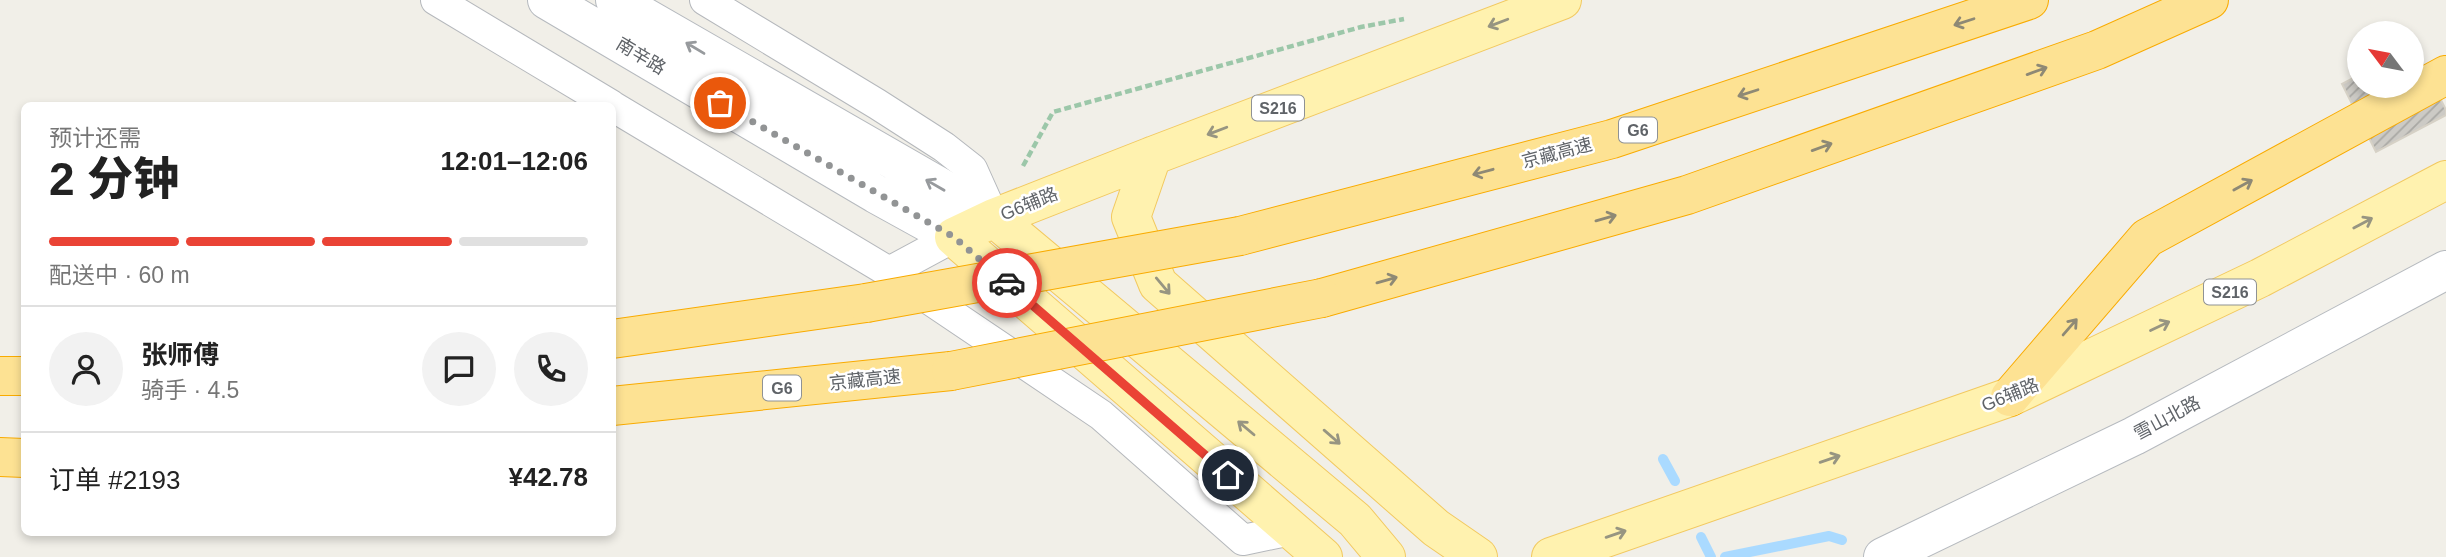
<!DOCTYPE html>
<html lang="zh">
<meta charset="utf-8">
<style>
:root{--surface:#fff;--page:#f2f2f2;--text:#222;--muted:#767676;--line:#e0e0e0;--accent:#ea4335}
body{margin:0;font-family:Helvetica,"Noto Sans SC",sans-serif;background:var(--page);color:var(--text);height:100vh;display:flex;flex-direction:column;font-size:26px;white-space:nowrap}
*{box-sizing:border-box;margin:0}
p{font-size:23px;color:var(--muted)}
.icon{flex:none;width:38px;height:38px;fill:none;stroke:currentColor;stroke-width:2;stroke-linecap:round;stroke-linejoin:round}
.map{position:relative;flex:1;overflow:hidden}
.side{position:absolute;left:21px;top:102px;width:595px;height:434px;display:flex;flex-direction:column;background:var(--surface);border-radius:10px;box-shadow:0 4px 10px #0003}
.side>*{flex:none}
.needle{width:46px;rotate:302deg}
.tools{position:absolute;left:2347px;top:21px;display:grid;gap:14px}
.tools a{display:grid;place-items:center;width:77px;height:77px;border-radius:50%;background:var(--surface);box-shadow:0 4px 10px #0003;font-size:35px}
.pin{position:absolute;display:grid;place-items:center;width:60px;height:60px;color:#fff;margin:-30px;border:4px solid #fff;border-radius:50%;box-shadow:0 2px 7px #0007}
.courier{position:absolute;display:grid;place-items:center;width:70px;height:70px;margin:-35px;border:5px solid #ea4335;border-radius:50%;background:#fff;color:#222;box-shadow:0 2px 9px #0007}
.overview em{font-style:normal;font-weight:800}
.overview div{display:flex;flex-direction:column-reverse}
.overview{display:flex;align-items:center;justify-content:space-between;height:119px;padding:0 28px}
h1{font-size:46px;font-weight:800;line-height:52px}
.bar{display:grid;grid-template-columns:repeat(4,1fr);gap:10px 7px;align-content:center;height:84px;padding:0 28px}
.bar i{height:9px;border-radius:5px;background:var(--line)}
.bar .selected{background:var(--accent)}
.bar p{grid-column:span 4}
.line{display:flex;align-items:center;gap:18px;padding:0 28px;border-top:2px solid var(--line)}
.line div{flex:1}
.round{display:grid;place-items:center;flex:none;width:74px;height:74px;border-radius:37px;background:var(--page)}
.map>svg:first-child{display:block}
</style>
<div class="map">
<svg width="2446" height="557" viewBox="0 0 2446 557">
<defs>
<pattern id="building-hatch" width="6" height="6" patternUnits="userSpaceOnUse" patternTransform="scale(1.75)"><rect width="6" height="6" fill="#cccac5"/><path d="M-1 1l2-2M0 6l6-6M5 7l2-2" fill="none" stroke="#a9a8a4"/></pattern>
</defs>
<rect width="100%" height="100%" fill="#f1efe8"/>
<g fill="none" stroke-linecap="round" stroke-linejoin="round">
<!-- stream -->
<path stroke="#aadaff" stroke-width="10" d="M1663,459L1675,481
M1701,537L1711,557
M1725,557L1829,536L1842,540"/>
</g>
<!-- building -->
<path fill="url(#building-hatch)" stroke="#d6d1c6" stroke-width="2" d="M2414,47L2446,110V115L2376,152L2342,84L2359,75V86H2412V48Z"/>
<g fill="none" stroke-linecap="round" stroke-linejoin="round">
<defs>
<path id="street" d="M436,0L611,105
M705,0L877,104L944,147L972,169L994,218
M612,106L889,272L1101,415L1243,540L1291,530
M889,272L954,237"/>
<path id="secondary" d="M547,0L876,194L954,237
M615,0L994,218
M1883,557L2134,436L2446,270"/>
<path id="primary" d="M1152,156L1131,217L1158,284L1436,528L1478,557
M994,218L1355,520L1386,557
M1323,557L954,237L994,218L1152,156L1562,0
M1551,557L2010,397L2260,278L2446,180"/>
<path id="highway" d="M1240,236L1612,139L2029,0
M1322,298L1687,195L2097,50L2209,0
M612,339L866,303
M0,376H24
M2010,397L2147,238L2446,75
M612,406L951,371
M0,457L24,458"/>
</defs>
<!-- street casing -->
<use href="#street" stroke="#b5b8bc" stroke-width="32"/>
<!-- secondary casing -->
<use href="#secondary" stroke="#b6babf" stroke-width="40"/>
<!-- primary casing -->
<use href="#primary" stroke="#f2c960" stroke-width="40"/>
<!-- highway casing -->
<use href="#highway" stroke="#f9ab00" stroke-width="40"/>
<!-- path -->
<path stroke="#9cc7a9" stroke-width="4.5" stroke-dasharray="7 3.5" stroke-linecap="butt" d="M1023,166L1053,112L1361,27L1404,19"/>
<!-- street -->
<use href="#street" stroke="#fff" stroke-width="30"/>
<!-- secondary -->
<use href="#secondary" stroke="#fff" stroke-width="38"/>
<!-- primary -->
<use href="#primary" stroke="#fff2af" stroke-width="38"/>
<!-- highway -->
<use href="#highway" stroke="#fde293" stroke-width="38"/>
<defs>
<path id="highway-bridge" d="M866,303L1240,236
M951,371L1322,298"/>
</defs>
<!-- highway-bridge casing -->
<use href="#highway-bridge" stroke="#f9ab00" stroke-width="40" stroke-linecap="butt"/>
<!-- highway-bridge -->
<use href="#highway-bridge" stroke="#fde293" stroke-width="38"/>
</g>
<!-- one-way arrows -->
<defs><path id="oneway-shaft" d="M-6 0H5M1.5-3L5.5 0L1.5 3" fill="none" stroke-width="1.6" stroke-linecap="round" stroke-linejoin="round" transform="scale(1.75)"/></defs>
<g stroke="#8e8975">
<use href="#oneway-shaft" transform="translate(1964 22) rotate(162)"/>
<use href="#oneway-shaft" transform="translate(2037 71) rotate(-20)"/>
<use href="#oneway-shaft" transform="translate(1748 93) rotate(162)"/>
<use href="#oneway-shaft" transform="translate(1822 147) rotate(-20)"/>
<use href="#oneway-shaft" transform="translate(1483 172) rotate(165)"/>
<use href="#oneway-shaft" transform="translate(2243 185) rotate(-29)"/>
<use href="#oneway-shaft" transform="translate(1606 218) rotate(-16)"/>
<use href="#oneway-shaft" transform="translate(1387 280) rotate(-16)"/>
<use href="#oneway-shaft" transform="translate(2070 327) rotate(-49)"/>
</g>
<g stroke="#979581">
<use href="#oneway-shaft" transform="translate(1498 23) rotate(159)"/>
<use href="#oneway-shaft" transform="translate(1217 131) rotate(159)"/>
<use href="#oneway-shaft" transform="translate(2363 223) rotate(-28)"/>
<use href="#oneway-shaft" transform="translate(1163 286) rotate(50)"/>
<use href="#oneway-shaft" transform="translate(2160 326) rotate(-25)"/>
<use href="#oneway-shaft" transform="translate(1246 428) rotate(-140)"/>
<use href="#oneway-shaft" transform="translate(1332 437) rotate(41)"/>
<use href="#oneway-shaft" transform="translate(1830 459) rotate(-19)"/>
<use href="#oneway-shaft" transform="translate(1616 534) rotate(-19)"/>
</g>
<g stroke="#979a9d">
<use href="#oneway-shaft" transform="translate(695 48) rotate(-149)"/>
<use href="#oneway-shaft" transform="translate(935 185) rotate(-150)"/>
</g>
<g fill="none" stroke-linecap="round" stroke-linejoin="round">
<!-- done -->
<path stroke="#929495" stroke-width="7" stroke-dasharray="0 12.6" d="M720,103L954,237L1007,283"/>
<!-- route -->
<path stroke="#ea4335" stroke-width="9" d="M1007,283L1228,475"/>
</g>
<g text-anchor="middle" stroke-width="5" stroke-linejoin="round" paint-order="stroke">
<!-- shield labels -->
<g fill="#fff" stroke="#8f9295" stroke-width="2">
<rect x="1252" y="95.5" width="52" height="25" rx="5"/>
<rect x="1619" y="117.5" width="38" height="25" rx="5"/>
<rect x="2204" y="279.5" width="52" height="25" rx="5"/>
<rect x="763" y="375.5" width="38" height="25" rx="5"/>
</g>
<g font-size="16" font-weight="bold" fill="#5f6368">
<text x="1278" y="114">S216</text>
<text x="1638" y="136">G6</text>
<text x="2230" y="298">S216</text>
<text x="782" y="394">G6</text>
</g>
<!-- street labels -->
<g font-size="18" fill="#5f6368" stroke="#fff">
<text transform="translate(641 56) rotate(31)" y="6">南辛路</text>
<text transform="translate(1557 153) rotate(-15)" y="6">京藏高速</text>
<text transform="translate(1029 204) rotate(-22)" y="6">G6辅路</text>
<text transform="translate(865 380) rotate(-6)" y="6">京藏高速</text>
<text transform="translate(2010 395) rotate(-22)" y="6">G6辅路</text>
<text transform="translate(2167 418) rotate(-28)" y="6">雪山北路</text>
</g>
</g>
</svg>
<div class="tools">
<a><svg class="needle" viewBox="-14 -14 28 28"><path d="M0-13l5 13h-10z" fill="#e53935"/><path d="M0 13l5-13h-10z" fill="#767676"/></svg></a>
</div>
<div class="pin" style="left:720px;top:103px;background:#ea580c"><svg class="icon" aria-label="bag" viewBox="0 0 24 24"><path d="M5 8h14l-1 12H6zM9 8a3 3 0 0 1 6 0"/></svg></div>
<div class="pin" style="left:1228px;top:475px;background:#1f2937"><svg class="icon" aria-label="home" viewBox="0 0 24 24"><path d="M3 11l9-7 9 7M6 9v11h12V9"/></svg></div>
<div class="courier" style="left:1007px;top:283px"><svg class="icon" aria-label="car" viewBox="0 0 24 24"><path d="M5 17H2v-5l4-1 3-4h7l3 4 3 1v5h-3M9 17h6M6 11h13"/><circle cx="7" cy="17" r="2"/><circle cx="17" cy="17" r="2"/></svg></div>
<section class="side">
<div class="overview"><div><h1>2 分钟</h1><p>预计还需</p></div><em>12:01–12:06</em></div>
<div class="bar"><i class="selected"></i><i class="selected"></i><i class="selected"></i><i></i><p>配送中 · 60 m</p></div>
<div class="line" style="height:126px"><a class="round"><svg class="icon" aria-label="person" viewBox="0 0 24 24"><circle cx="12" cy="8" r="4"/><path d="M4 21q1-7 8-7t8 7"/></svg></a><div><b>张师傅</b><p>骑手 · 4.5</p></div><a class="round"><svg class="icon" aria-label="chat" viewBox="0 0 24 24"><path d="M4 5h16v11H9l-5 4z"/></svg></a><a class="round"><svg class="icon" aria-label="phone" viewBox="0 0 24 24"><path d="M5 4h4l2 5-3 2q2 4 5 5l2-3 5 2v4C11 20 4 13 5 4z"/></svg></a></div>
<div class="line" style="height:91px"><div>订单 #2193</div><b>¥42.78</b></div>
</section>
</div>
